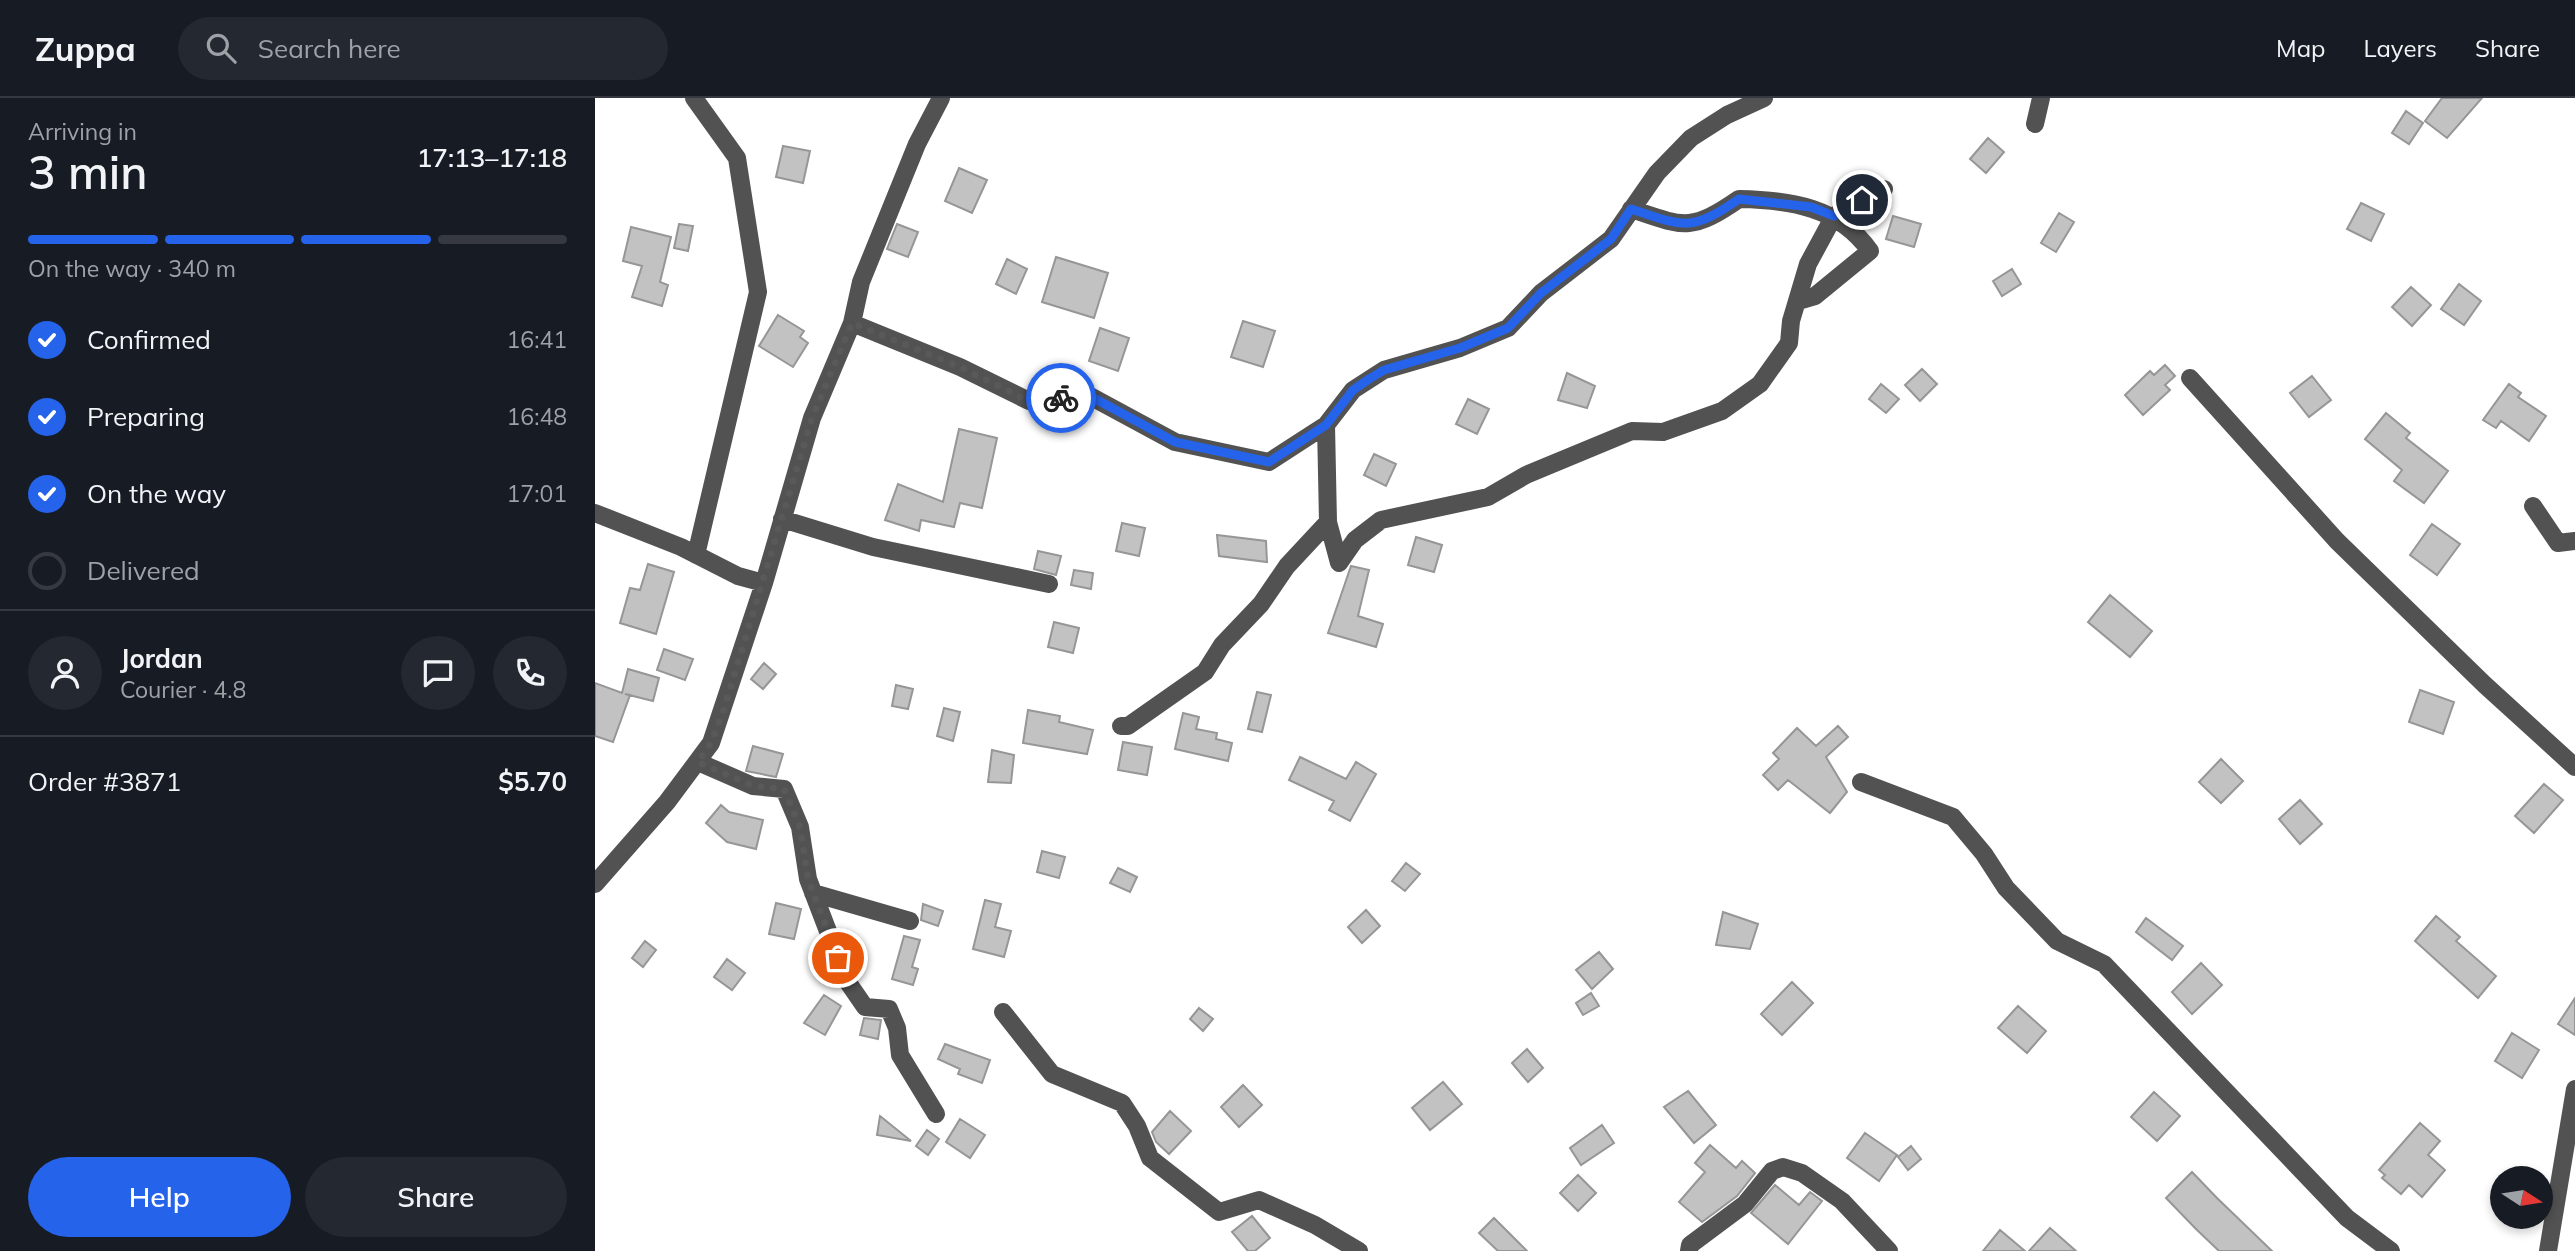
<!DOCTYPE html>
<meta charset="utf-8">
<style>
:root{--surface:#171b24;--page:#242831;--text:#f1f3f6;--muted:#9ea1a6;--line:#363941;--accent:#2563eb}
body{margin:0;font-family:Mulish,sans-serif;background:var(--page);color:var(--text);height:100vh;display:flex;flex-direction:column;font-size:26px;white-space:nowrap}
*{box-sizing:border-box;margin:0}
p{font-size:23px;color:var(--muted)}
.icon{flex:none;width:38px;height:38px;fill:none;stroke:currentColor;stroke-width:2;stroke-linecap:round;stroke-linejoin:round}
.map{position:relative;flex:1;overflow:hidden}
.side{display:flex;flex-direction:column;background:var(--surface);width:595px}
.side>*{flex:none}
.needle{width:46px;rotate:102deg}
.buttons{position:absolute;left:1895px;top:1068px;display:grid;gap:14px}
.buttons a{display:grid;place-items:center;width:63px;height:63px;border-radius:50%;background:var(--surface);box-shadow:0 4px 10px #0003;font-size:35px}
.pin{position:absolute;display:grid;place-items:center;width:60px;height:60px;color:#fff;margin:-30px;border:4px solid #fff;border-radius:50%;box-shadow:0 2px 7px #0007}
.courier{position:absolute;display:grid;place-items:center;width:70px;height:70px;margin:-35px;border:5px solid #2563eb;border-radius:50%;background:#fff;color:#222;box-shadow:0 2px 9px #0007}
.head em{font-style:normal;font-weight:600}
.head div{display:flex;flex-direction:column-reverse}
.head{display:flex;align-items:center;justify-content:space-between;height:119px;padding:0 28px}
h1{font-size:46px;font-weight:600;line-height:52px}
.bar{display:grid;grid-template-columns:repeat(4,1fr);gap:10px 7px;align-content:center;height:84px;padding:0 28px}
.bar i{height:9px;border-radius:5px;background:var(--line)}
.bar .on{background:var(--accent)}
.bar p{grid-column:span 4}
.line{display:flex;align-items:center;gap:18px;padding:0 28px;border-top:2px solid var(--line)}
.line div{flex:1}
.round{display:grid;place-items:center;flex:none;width:74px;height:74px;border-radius:37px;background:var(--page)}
ol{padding:0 28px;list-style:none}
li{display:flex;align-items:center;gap:21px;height:77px}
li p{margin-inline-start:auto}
li .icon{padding:7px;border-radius:50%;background:var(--accent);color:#fff;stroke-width:4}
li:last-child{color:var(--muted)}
li i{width:38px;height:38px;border:4px solid var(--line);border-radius:50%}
.cta{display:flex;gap:14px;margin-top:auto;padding:14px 28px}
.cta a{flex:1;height:80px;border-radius:42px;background:var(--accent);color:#fff;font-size:28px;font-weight:600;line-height:80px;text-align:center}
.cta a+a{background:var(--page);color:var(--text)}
header{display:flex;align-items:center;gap:42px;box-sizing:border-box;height:98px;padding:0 35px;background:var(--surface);border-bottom:2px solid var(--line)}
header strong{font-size:33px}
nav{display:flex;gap:38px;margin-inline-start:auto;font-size:24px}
.search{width:490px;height:63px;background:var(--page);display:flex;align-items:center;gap:18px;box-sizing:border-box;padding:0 24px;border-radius:38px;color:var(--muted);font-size:26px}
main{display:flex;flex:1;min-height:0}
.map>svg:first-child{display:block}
</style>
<header>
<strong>Zuppa</strong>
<div class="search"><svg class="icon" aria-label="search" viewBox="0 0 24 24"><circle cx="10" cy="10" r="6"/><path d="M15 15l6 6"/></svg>Search here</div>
<nav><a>Map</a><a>Layers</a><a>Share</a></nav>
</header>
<main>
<section class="side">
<div class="head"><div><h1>3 min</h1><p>Arriving in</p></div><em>17:13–17:18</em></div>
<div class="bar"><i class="on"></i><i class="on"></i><i class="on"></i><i></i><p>On the way · 340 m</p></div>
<ol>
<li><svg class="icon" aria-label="check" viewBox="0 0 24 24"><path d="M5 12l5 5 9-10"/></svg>Confirmed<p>16:41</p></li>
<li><svg class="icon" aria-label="check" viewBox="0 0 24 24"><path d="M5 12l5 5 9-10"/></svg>Preparing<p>16:48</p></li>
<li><svg class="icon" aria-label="check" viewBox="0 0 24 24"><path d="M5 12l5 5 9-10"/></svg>On the way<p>17:01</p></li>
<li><i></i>Delivered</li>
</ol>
<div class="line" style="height:126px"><a class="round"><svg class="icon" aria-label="person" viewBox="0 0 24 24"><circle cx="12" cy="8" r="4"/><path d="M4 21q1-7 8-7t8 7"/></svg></a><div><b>Jordan</b><p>Courier · 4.8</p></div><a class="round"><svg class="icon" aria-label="chat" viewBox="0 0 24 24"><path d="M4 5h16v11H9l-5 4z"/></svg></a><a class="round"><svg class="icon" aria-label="phone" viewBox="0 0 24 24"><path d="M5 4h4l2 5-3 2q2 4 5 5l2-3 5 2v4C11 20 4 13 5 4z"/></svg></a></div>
<div class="line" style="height:91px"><div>Order #3871</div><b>$5.70</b></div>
<div class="cta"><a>Help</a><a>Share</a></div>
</section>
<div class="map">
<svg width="1980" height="1153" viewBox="0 0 1980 1153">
<rect width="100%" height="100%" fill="#fff"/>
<!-- building -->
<path fill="#c2c2c2" stroke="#969696" stroke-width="2" d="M1847,0H1887L1852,40L1830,23Z
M1811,13L1828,25L1814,46L1797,35Z
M1393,40L1409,54L1391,75L1375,61Z
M188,48L215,53L208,85L181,79Z
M364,70L392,82L377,115L350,103Z
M1766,105L1789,116L1776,143L1752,131Z
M1464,115L1479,124L1461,154L1446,145Z
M1298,118L1326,126L1319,149L1291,141Z
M84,126L98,128L93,153L79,150Z
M302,126L323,134L313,159L292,151Z
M36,129L76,139L65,184L73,187L67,208L37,199L47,168L28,163Z
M461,159L513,175L499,220L447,204Z
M412,161L432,171L421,196L401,186Z
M1417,171L1426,186L1407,198L1398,183Z
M1864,186L1886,203L1869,227L1846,211Z
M1816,189L1836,207L1817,228L1797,209Z
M183,217L209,233L205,239L213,245L198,269L164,248Z
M648,223L680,233L668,269L636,259Z
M505,230L534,240L523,273L494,263Z
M1570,267L1580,278L1570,287L1575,292L1548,317L1530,297L1555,273L1559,277Z
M1327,271L1342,286L1325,303L1310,287Z
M972,275L1000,288L992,310L963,302Z
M1717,278L1736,302L1714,319L1695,295Z
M1286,286L1304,301L1291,315L1274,301Z
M1914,286L1926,295L1923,299L1951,318L1934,343L1906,323L1901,330L1888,322Z
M873,301L894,311L882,336L861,326Z
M1791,315L1815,335L1811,340L1853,373L1829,405L1799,383L1807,372L1770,341Z
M364,331L402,340L387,410L365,405L359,429L326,422L324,433L290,422L303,386L348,404Z
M779,356L801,366L791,388L769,377Z
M527,425L550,430L544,458L521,453Z
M1837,426L1865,446L1842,477L1815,457Z
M622,437L671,443L672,464L624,458Z
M821,439L847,447L839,474L813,467Z
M443,453L466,458L461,477L439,471Z
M53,466L79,474L61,536L25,525L35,490L45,492Z
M756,468L774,472L763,518L788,526L781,549L733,535Z
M479,472L498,475L496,491L476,487Z
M1515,497L1557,533L1535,559L1493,524Z
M459,524L484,530L478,555L453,549Z
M69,551L98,561L90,582L62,572Z
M169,565L181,576L168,591L156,581Z
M33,571L64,580L58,603L30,596L35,597L18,644L0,638V585L27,595Z
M301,587L318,591L313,611L297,608Z
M1825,592L1859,604L1848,636L1814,624Z
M662,594L676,597L667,634L653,631Z
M349,610L365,614L358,643L342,638Z
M433,612L465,618L464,624L498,632L492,656L428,645Z
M588,615L604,619L601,631L622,635L621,641L637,645L633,663L580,651Z
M1243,628L1253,639L1231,659L1252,694L1235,715L1193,682L1183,692L1168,677L1184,661L1178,655L1202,630L1221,648Z
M528,644L557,649L552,677L523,672Z
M158,648L188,656L181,679L151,673Z
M397,652L419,657L416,685L393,684Z
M705,659L751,681L761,664L781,676L755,723L734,712L739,703L694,682Z
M1626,661L1648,683L1626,705L1604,684Z
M1949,686L1968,702L1939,735L1920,718Z
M1705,702L1727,726L1705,746L1684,721Z
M126,707L134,714L168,722L161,751L132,744L111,725Z
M447,753L470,759L464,780L442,774Z
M811,765L825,776L810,793L797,783Z
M523,770L542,779L535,794L515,785Z
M390,802L406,806L400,829L416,833L409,859L378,851Z
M181,805L206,811L199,841L174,836Z
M328,806L348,813L343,828L326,822Z
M771,812L785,828L767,845L753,829Z
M1128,814L1163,826L1155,851L1121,847Z
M1841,818L1865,839L1861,843L1901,878L1883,900L1820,843Z
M1551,820L1588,848L1577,862L1541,834Z
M309,838L325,842L317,869L323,871L318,887L297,881Z
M50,843L61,852L48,869L37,860Z
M1004,854L1018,871L997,891L981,872Z
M132,861L150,875L137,892L119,879Z
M1606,865L1627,887L1597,916L1577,894Z
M1197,884L1218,905L1187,937L1166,916Z
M996,895L1004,908L988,917L981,905Z
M229,897L246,908L230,937L209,925Z
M1980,900V937L1963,926Z
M1423,908L1451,933L1432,955L1403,930Z
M604,910L618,921L608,933L595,921Z
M269,920L286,922L283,941L265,937Z
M1917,935L1944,952L1927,980L1900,963Z
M350,946L395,962L387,985L363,976L365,971L343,961Z
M932,951L948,970L933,984L917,965Z
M848,984L867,1006L835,1032L817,1010Z
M648,987L667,1007L644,1029L626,1009Z
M1093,993L1121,1027L1099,1045L1069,1009Z
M1559,994L1585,1018L1562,1043L1536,1019Z
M575,1013L596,1033L574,1056L561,1044L557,1034Z
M285,1018L316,1043L282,1037Z
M365,1021L390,1037L375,1060L351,1044Z
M1825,1025L1845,1043L1833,1057L1850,1072L1827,1099L1814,1087L1806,1096L1787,1080L1790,1077L1784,1072Z
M1007,1027L1019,1045L986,1067L975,1050Z
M332,1032L344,1041L333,1057L321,1048Z
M1270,1035L1302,1057L1284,1083L1252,1060Z
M1115,1047L1141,1070L1147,1063L1160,1075L1142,1098L1107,1124L1084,1104L1110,1074L1100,1065Z
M1316,1048L1326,1061L1313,1072L1303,1059Z
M1597,1074L1622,1100L1677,1153H1624L1601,1131L1571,1100Z
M983,1077L1001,1095L983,1113L965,1095Z
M1180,1087L1204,1107L1215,1094L1227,1103L1193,1146L1156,1115Z
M657,1118L675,1140L660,1153H653L637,1134Z
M899,1120L932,1153H903L884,1135Z
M1455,1130L1481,1153H1434Z
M1405,1132L1430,1153H1388Z"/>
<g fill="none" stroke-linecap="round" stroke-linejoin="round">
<!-- minor -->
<path stroke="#525252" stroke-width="18" d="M99,0L142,60L163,194L101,457
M1440,26L1446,0
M1036,111C1089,129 1096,134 1144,101C1195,102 1244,109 1275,153L1220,198L1203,203
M257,225L365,269L434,303L493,297L580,344L674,364L731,327
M1595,280L1742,443L1890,587L1980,669
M1938,408L1963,445L1980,443
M0,415L86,449L143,478L169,485
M187,421L278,449L454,486
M733,424L744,465L760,442L786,422L893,399L931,377L1037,333L1068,334L1127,313L1165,286L1194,245L1196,223L1213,166L1239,118L1289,91
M526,628H533L610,574L627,547L666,506L692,468L733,424L731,327L758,292L789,272L865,250L913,230L946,195L1016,141L1062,75L1096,40L1132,17L1169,0
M103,664L158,688L189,691L205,729L213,781L252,883L270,909L294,911L302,930L305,957L341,1016
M1266,684L1358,719L1389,756L1411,790L1462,843L1509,866L1752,1120L1796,1153
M0,786L72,704L116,645L169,485L217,320L257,225L266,184L322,46L346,0
M218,795L315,823
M408,914L457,976L527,1005L542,1028L555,1060L624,1114L664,1102L720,1127L764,1153
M1094,1153L1095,1147L1150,1106L1177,1073L1188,1069L1207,1075L1247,1103L1294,1153
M1953,1153L1980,991"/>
</g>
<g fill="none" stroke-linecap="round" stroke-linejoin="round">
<!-- done -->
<path stroke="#595959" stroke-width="7" stroke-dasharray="0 12.6" d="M243,860L213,781L205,729L189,691L158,688L103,664L116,645L129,611L217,320L257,225L365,269L434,303L466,300"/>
<!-- route -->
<path stroke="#2563eb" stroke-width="9" d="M466,300L493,297L580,344L674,364L731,327L758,292L774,281L789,272L865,250L913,230L946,195L1016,141L1036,111C1089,129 1096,134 1144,101L1216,109L1239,118L1267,102"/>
</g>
</svg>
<div class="buttons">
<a><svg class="needle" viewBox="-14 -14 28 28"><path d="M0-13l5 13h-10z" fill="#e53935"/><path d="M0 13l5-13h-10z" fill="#9ea1a6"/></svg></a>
</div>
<div class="pin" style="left:243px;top:860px;background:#ea580c"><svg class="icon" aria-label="bag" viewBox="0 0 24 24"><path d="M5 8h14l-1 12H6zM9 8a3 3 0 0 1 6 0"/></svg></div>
<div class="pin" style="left:1267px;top:102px;background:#1f2937"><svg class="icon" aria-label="home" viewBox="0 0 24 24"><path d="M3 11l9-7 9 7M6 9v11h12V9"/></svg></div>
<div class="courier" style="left:466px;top:300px"><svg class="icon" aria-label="bike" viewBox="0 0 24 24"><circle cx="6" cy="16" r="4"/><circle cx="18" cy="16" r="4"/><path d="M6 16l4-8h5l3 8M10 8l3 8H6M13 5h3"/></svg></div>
</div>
</main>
